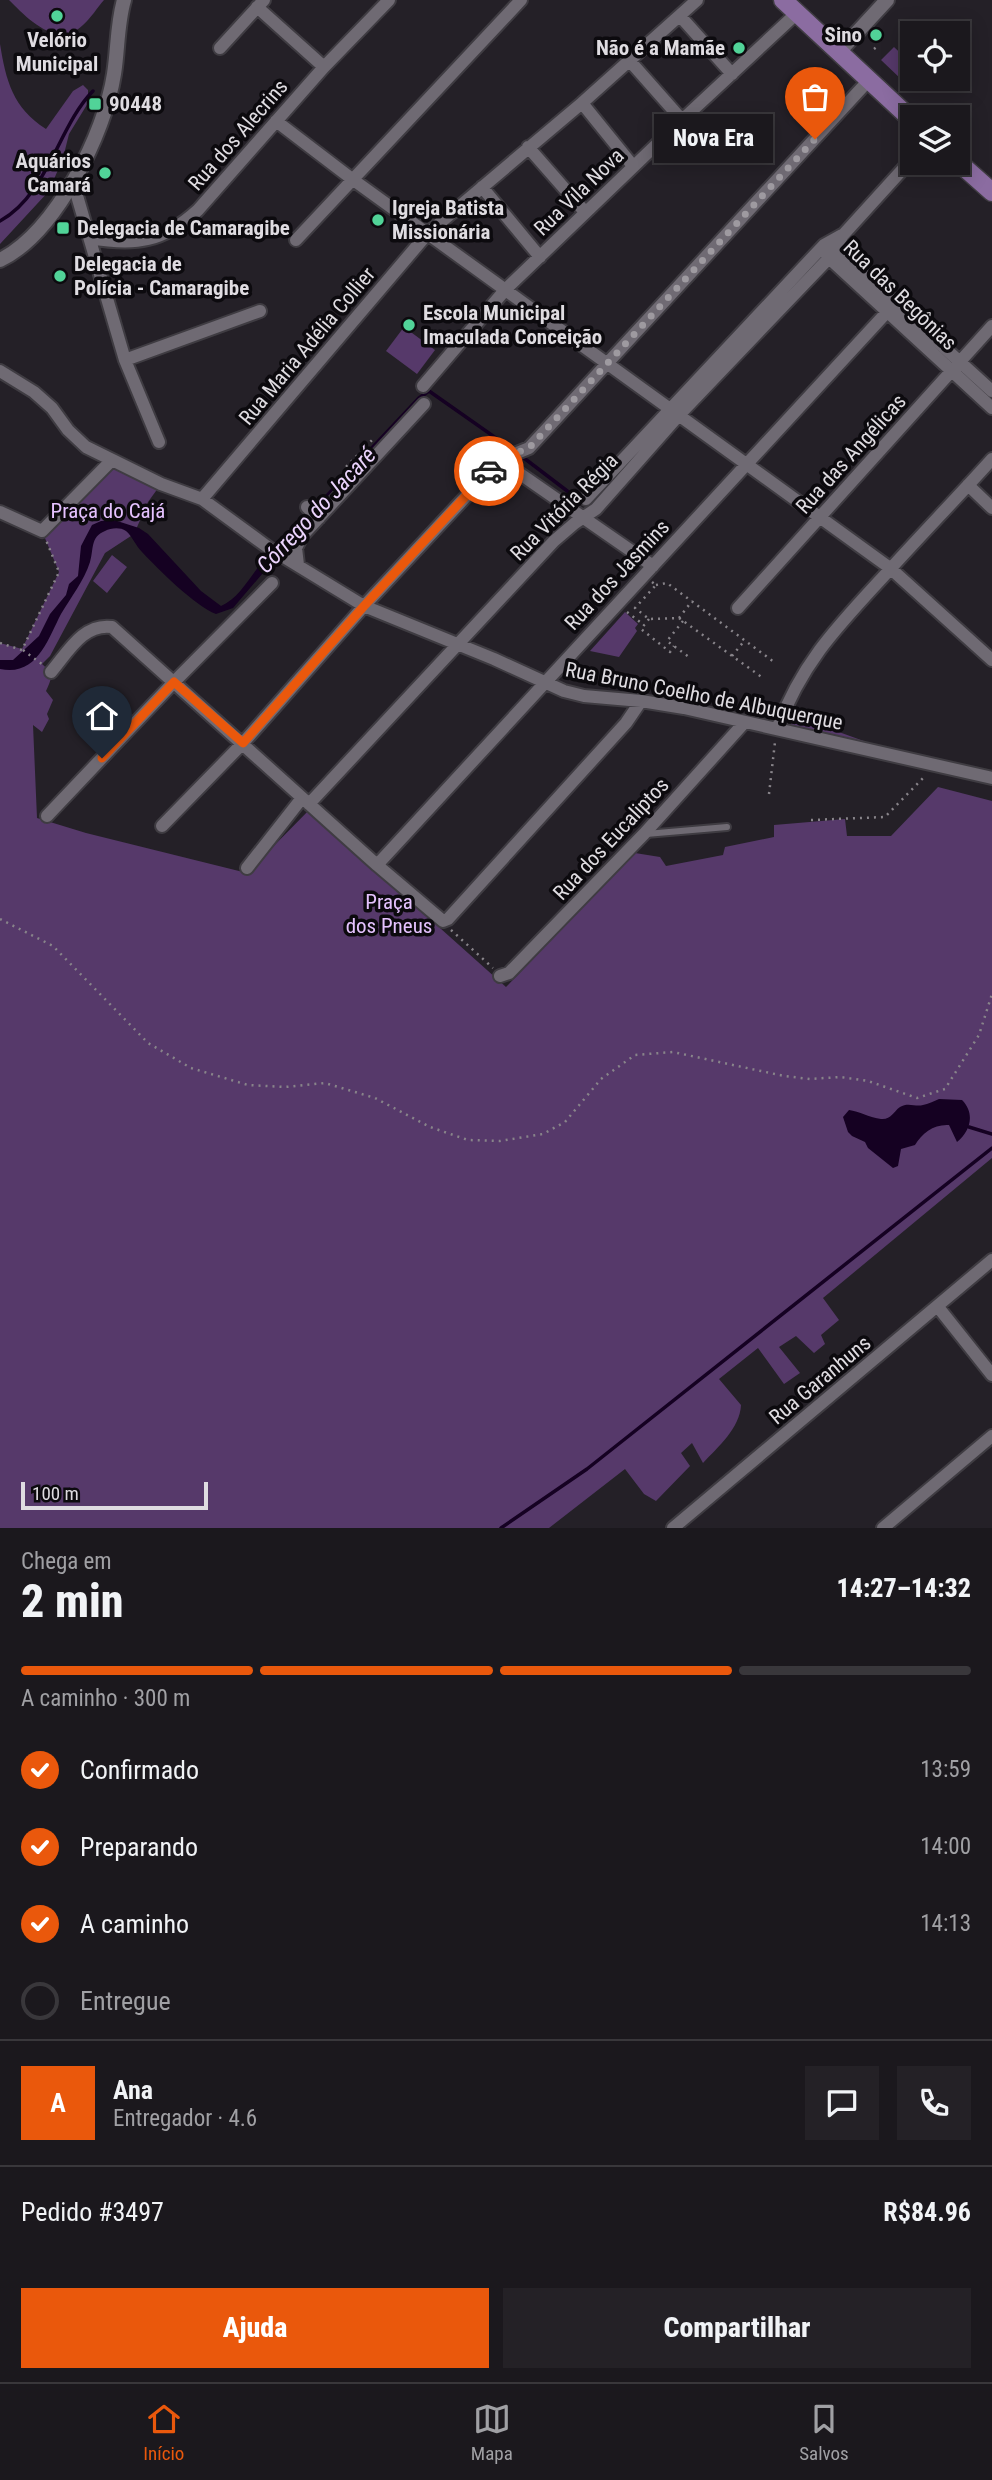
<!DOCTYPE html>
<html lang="pt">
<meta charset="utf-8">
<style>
:root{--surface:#1b181d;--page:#242126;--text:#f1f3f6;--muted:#a0a0a4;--line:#39373b;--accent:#ea580c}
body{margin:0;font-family:"Roboto Condensed",sans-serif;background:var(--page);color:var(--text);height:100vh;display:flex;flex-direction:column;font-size:26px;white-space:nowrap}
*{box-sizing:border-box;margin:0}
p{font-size:23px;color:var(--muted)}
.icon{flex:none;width:38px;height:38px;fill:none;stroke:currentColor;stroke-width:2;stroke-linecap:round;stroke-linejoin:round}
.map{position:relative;height:1528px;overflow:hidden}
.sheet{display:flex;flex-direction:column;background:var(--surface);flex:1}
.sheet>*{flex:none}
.buttons{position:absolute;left:900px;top:21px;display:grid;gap:14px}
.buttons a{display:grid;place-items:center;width:70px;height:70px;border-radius:0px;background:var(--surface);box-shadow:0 4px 18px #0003,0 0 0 2px var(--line);font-size:35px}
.scale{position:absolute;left:21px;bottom:18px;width:187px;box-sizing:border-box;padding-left:7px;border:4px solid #dfdce1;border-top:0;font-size:19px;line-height:24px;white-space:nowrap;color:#dfdce1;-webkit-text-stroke:5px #0c0a0e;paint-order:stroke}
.pin{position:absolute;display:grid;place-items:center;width:60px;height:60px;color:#fff;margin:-72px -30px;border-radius:50% 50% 50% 0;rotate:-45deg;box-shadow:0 0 7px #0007}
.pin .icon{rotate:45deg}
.courier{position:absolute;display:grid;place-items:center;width:70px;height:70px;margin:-35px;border:5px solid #ea580c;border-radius:50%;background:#fff;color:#222;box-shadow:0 2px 9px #0007}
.bubble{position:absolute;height:49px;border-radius:0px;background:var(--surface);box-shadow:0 4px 18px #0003,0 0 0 2px var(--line);font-size:23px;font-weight:800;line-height:49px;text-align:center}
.overview em{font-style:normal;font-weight:800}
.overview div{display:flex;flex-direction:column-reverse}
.overview{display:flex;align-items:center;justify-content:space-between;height:119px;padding:0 21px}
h1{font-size:46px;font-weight:800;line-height:52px}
.bar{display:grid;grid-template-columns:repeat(4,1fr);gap:10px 7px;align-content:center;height:84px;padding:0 21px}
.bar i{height:9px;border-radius:5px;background:var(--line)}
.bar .current{background:var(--accent)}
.bar p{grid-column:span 4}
.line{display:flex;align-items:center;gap:18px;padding:0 21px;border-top:2px solid var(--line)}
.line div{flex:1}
.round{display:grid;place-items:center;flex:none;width:74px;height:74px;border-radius:0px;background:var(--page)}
ol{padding:0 21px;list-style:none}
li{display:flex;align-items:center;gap:21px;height:77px}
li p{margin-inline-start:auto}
li .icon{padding:7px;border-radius:50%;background:var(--accent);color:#fff;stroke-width:4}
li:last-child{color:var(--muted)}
li i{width:38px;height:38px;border:4px solid var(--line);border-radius:50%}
.button{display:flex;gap:14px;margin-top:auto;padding:14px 21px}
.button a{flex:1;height:80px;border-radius:0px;background:var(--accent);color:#fff;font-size:28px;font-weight:800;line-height:80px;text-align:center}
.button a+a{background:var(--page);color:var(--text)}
.dock{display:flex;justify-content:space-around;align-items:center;height:98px;border-top:2px solid var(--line);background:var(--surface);font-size:19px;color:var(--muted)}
.dock a{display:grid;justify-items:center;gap:4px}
.dock .current{color:var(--accent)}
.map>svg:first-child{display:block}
</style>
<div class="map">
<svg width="992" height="1528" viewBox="0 0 992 1528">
<rect width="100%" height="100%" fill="#242027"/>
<!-- green -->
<path fill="#56396a" d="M9,0H104C97,8 91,18 83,25C57,50 27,18 9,0Z
M0,44C6,81 13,108 46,129L73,91L83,85L88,90V103L69,134L63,158L49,191L0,244Z
M894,47L912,64V69L902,80L881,60Z
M404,327L435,350L417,374L386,351Z
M111,461L161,484L148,502L134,534L105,553L50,656L42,664C54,674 52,678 46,691L53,700L47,714L49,719L42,732L33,725L37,818L86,833L247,873L314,805L440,915V928L506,987L538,954L559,927L635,853L660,857L666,866L723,855L725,847L774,837V825L845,819L847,836H891L938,787L992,801V1158L823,1298L839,1320L821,1335L825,1344L814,1353L796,1336L779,1347L800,1373L784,1384L758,1348L719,1379L741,1405C740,1428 718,1447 703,1463L692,1443L681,1453L690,1466L656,1501L644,1494L625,1469L549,1528H0V643L22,649L59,572L42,531Z
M112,555L127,567L107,593L93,581Z
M625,612L638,624L635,628L637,631L619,657L590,651Z
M792,715L872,744L871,746L794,728L791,725Z"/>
<!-- water -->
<path fill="#150122" d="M304,515L310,518L233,608L216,614C195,606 158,569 142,552C136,546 132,536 126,531C120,527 111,528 105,531C90,537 94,549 90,562C84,581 71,597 61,614C48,639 37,677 0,669V660H13L39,636L50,614L66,595L69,584L78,576L81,546L92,525L101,521L114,520L139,528L148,534L201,591L221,606C239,599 251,575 263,561C276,545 290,530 304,515Z
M939,1099L962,1100C975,1113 971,1131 957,1142L949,1125C934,1124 922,1133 915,1145L901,1149L898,1166L893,1168L868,1148L865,1142L852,1136L848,1132L843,1117L849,1110C859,1111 870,1118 881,1119C891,1120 893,1112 900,1107C908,1102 915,1107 923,1105C928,1104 934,1101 939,1099Z"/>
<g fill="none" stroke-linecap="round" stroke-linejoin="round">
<!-- stream -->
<path stroke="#150122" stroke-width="3.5" d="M0,221C47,196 59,125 93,91
M520,455L583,503
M304,520L419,398L429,391L513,450
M969,1127L992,1134
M501,1528L587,1469L992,1148"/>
<defs>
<path id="service" d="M646,834L727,827"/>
<path id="minor" d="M257,7L324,67
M680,16L732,74
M220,48L264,0
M629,60L682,120
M582,103L633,166
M276,121L352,179L890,568L992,660
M528,147L585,212
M73,182L125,360L159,442
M482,187L540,257
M90,238C136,246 163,242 198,210L324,67L389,0
M296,240L521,0
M831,248L836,249L992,391
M827,253L829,258L992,408
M125,360L260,311
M0,371L34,392L52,408L68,430L86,447L161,484L202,499L269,548L364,606L494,659L564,691L584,696L641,701L684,708L992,778
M423,386L506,289L682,120L797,13
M500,460L653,566
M968,485L992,508
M202,499L428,233L582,103L697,0
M586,499L824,245L842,235
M307,507L319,518
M0,512L42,531L111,461
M298,565L296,548L302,536L424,404
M738,608L992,326
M51,672C68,652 83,623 112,627L377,865L443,921L448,919L626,723L641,701
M777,729C802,663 836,628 883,577C919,537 956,499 992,459
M309,804L554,541L575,523L596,509L679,415L829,258L843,235L912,159
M47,816L174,682L272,583
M162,826L243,743L364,606L500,460L529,448L869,80
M377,865L887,312
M247,868L302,798
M500,976L509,973L644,834L744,723
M938,1307L992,1375
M673,1528L992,1260
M883,1528L992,1436"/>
<path id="tertiary" d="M839,52L887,0
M0,260C56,233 105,133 114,74C118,49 117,24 124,0"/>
<path id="primary" d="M783,0L912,120
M957,161L992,192"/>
</defs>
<!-- service casing -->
<use href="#service" stroke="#3f3c42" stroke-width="10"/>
<!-- minor casing -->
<use href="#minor" stroke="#3f3c42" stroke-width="16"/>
<!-- tertiary casing -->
<use href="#tertiary" stroke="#3f3c42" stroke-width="18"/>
<!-- primary casing -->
<use href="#primary" stroke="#3f3c42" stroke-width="21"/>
<!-- path -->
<path stroke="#88848a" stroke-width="2.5" stroke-dasharray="2 5" stroke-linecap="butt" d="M874,49L879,45
M344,473V469L375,437
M652,582L656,585L635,608L649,619L679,618L763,678
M656,585L667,583L774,662
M627,612L644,625
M679,618L692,601
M649,619L641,629L670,652L674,646
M683,621L667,641L689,657
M0,643L22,650L59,572L46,540
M23,650L43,665
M732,656L745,640
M769,794L775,742
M811,820L885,817L926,775
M0,919L53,946L148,1043L191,1068L248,1085L285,1087L325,1083L375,1098L430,1127L468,1140L500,1141L543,1134L565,1122L601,1079L635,1055L673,1052L784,1076L810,1079L840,1077L868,1081L917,1098L945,1089L979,1035L992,994
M451,930L493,968"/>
<!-- service -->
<use href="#service" stroke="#6f6a73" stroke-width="6"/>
<!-- minor -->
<use href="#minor" stroke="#6f6a73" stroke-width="12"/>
<!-- tertiary -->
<use href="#tertiary" stroke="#6f6a73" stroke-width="14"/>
<!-- primary -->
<use href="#primary" stroke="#8b6ca1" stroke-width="18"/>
</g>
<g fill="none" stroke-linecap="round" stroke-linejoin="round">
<!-- done -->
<path stroke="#9e9aa0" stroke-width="7" stroke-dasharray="0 12.6" d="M489,471L503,458L529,448L815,139"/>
<!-- route -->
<path stroke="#ea580c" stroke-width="9" d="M102,758L174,682L243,743L364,606L489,471"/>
</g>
<!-- markers -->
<g fill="#51d398" stroke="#0c0a0e" stroke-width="2.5">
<circle cx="57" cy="16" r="7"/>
<circle cx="876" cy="35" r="7"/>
<circle cx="739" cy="48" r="7"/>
<rect x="88" y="97" width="14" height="14" rx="3.5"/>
<circle cx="105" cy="173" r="7"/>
<circle cx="378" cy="220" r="7"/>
<rect x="56" y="221" width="14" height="14" rx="3.5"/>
<circle cx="60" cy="276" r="7"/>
<circle cx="409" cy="325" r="7"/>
</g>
<g text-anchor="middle" stroke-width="7" stroke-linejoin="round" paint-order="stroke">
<!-- poi labels -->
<g font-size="21" font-weight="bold" fill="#dfdce1" stroke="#0c0a0e" text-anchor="start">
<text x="862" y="42" text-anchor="end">Sino</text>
<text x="57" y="47" text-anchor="middle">Velório<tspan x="57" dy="24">Municipal</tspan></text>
<text x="725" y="55" text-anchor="end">Não é a Mamãe</text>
<text x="109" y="111">90448</text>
<text x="91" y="168" text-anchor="end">Aquários<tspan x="91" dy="24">Camará</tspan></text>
<text x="392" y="215">Igreja Batista<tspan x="392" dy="24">Missionária</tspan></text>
<text x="77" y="235">Delegacia de Camaragibe</text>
<text x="74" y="271">Delegacia de<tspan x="74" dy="24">Polícia - Camaragibe</tspan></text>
<text x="423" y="320">Escola Municipal<tspan x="423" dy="24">Imaculada Conceição</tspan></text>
</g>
<!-- street labels -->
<g font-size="21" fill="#dfdce1" stroke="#0c0a0e">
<text transform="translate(238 135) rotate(-49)" y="7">Rua dos Alecrins</text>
<text transform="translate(579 192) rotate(-44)" y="7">Rua Vila Nova</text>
<text transform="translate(900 295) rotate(44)" y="7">Rua das Begônias</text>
<text transform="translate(307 346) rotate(-50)" y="7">Rua Maria Adélia Collier</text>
<text transform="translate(851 454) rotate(-48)" y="7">Rua das Angélicas</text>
<text transform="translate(564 507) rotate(-45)" y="7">Rua Vitória Régia</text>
<text transform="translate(617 575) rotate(-47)" y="7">Rua dos Jasmins</text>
<text transform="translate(704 696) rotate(11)" y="7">Rua Bruno Coelho de Albuquerque</text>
<text transform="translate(611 839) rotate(-47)" y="7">Rua dos Eucaliptos</text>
<text transform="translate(820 1380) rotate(-40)" y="7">Rua Garanhuns</text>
</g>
<!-- park labels -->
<g font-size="21" fill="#e5c2ff" stroke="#0c0a0e">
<text x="108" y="518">Praça do Cajá</text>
<text x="389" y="909">Praça<tspan x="389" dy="24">dos Pneus</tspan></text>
</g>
<!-- water labels -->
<g font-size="23" font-style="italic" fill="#ebd4fd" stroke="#0c0a0e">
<text transform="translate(316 510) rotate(-47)" y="8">Córrego do Jacaré</text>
</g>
</g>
</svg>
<div class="buttons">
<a><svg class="icon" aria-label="locate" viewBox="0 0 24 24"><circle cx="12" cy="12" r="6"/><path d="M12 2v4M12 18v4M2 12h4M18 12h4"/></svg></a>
<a><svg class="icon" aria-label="layers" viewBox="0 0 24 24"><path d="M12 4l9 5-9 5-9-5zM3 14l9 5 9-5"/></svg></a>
</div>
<div class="scale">100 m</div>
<div class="pin" style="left:815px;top:139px;background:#ea580c"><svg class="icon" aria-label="bag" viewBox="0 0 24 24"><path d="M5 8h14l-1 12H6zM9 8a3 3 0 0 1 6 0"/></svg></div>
<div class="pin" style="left:102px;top:758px;background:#1f2937"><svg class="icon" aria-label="home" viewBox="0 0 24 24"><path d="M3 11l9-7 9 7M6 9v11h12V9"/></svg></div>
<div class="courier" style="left:489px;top:471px"><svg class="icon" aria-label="car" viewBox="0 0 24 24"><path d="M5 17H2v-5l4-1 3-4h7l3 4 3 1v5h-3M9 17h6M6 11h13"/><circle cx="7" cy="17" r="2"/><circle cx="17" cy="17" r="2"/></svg></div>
<div class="bubble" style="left:654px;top:114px;width:119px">Nova Era</div>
</div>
<section class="sheet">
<div class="overview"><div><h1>2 min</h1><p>Chega em</p></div><em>14:27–14:32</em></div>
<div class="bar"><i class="current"></i><i class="current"></i><i class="current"></i><i></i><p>A caminho · 300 m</p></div>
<ol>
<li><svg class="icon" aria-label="check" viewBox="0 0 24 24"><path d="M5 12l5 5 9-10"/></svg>Confirmado<p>13:59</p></li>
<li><svg class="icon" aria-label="check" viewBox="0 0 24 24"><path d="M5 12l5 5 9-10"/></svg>Preparando<p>14:00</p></li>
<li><svg class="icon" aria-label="check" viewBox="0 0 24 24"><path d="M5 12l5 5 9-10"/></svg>A caminho<p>14:13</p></li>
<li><i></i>Entregue</li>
</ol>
<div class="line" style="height:126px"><b class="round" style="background:var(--accent);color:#fff">A</b><div><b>Ana</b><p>Entregador · 4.6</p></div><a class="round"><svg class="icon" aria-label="chat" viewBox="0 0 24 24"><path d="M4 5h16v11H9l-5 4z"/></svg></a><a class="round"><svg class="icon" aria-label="phone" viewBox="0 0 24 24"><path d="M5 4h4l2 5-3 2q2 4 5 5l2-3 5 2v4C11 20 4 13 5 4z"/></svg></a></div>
<div class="line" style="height:91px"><div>Pedido #3497</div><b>R$84.96</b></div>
<div class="button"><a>Ajuda</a><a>Compartilhar</a></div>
</section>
<nav class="dock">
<a class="current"><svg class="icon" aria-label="home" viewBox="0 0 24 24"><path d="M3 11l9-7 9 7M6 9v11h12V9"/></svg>Início</a>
<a><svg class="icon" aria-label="map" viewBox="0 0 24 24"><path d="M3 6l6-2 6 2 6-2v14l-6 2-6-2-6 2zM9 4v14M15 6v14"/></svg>Mapa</a>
<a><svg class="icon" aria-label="saved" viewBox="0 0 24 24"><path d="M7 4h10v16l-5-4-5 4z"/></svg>Salvos</a>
</nav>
